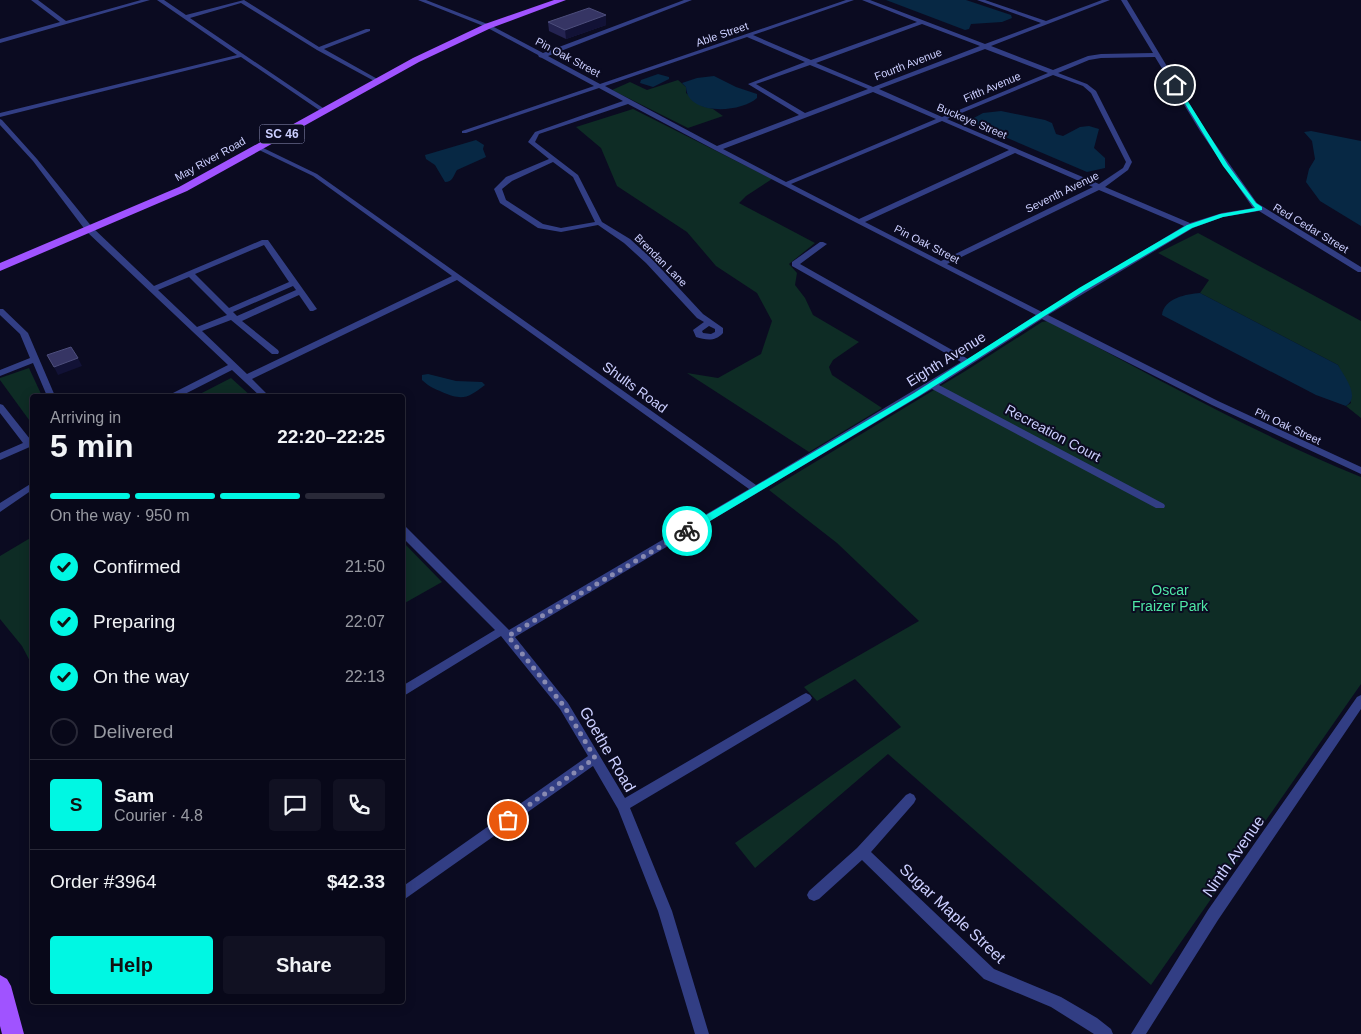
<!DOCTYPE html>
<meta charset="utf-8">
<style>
:root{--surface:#080819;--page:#112;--text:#f1f3f6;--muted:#989aa2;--line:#292938;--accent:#00f7e3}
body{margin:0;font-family:Arial,sans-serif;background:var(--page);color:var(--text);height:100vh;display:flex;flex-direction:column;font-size:19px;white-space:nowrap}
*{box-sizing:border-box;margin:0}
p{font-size:16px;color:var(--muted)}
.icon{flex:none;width:28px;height:28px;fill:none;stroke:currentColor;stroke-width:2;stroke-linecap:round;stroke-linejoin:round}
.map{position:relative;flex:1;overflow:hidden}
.drawer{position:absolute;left:30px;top:394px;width:375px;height:610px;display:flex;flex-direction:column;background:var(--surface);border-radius:5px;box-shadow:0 2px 12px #0003,0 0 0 1px var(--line)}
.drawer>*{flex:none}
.pin{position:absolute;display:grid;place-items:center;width:42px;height:42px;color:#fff;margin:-21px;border:2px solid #fff;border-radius:50%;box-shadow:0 1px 5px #0007}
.courier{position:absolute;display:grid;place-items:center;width:50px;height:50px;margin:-25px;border:4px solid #00f7e3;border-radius:50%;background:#fff;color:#222;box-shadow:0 1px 6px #0007}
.overview em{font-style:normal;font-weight:700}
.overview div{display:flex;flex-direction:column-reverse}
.overview{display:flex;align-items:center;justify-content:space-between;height:85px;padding:0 20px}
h1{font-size:32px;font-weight:700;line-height:38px}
.bar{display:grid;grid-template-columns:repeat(4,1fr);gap:8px 5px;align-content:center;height:60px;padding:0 20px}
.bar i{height:6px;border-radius:4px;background:var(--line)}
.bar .on{background:var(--accent)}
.bar p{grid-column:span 4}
.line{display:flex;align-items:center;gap:12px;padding:0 20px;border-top:1px solid var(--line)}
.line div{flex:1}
.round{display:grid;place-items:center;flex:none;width:52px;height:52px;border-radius:5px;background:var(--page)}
ol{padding:0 20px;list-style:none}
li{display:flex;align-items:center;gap:15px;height:55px}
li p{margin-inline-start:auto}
li .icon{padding:5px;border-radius:50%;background:var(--accent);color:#111;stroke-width:4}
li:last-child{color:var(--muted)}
li i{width:28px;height:28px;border:2px solid var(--line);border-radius:50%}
.button{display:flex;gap:10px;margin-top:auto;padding:10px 20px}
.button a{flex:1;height:58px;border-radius:5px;background:var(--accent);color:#111;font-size:20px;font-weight:700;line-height:58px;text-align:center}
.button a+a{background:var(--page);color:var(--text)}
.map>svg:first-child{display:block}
</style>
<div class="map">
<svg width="1361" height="1034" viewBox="0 0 1361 1034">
<rect width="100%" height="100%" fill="#0b0b21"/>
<!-- green -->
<path fill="#0e2c25" d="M678,80L686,87V93L702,106L713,109L723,116L688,128L612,90L630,82L647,90Z
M633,109L772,179L746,196L739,203L815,243L789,264L797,273L795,285L805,298L813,315L859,342L833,360L829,367L832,375L882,408L809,452L687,373L718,378L761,354L772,321L757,293L716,266L687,232L617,186L601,148L576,127Z
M1198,233L1361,321V418L1346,406L1351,403L1338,365L1200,293L1209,280L1158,253Z
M1048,321C1151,375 1253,433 1361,477V684L1151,985L888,754L755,868L735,843L901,727L855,679L817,701L804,687L919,621L837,543L769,490L967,370L1042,322Z
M29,368L42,396H32V424L0,380V378Z
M231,378L251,396H196Z
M32,537V665L22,646L0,619V556Z
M403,542L442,582L403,604H402Z"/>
<!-- water -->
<path fill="#072844" d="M886,0H966L1011,15L1012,18L1002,22L971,24L969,29L965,30Z
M658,74L669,77V79L653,87L640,83L641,80Z
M714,76L736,87L757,94V98C741,113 687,116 686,87L682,83L697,78Z
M1001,111L1045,120L1052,123L1056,134L1063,136L1080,127L1089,126L1099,129L1094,148L1105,158V168L1087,172L972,123V119L983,113Z
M1311,131L1361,141V226L1320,201L1306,182L1309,169L1315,159L1312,141L1304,132Z
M476,140L484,145L483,149L486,157L457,170C453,176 453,182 445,182L435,165L426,159L425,155L432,153Z
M1200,293L1338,365C1344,376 1361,397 1346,406L1316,395L1162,315C1164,298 1187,294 1200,293Z
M428,374L456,381L482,382L485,385C468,398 463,401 442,392C435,389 428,386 422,380V375Z"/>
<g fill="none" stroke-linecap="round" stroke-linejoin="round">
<!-- street -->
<path fill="#323e84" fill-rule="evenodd" d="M31,0H38L66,21L141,0H150L0,43V39L60,22Z
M157,0H164L186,15L244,0L319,47L366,29H370V31L324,49L381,81L376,82L317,50L241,3L190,18L326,110V112H322L241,57L0,117V113L237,55Z
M418,0H426L490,25L543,53L684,0H692L548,56L600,84L846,0H854L753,35L811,60L917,22L862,0H870L985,44L1041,23L977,0H985L1046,21L1102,0H1110L991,46L1053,70L1088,56L1101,54L1153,53L1121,0H1127L1206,131L1257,203L1361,267V272H1358L1259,211L1223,217L1193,228L1048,315L1218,401L1361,467V474L1212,405L1042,319L939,385L1164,504L1165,506L1164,508H1156L932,389L515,637L568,703L625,798L802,695L806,693L810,695L812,698L810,701L630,808L672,911L709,1034H695L658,911L618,809L593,766L402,901V887L588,756L560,709L501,636L402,697V686L495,630L402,537V526L406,527L509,630L749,489L457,280L252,379L269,396H260L232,370L181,396H170L171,394L228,365L86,231L33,161L0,125V119L2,120L37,159L92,227L154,286L262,240H268L317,309L313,311H310L299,295L242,321L278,350L279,352L278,354H272L231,320L202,331L247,374L452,276L313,176L255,148L254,147L257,145L317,174L756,485L961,362L792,266V262L820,242H823L827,244L800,264L968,359L1036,315L715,150L628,104L539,134L535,142L578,175L602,222L630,239L652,259L703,314L723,328V333C715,342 706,340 696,337L693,330L704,322L697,318L646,263L624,243L598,225L561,232L538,228L500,203L494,189L506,177L549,159L528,142L535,132L623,101L599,88L466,133H462V131L594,86L542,58L539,57L538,55L486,27ZM922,24L980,46L873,87L816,63ZM747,37L805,62L748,84L799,115L717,146L605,86ZM985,49L1048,73L942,117L879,89ZM1155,57L1200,131L1253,208L1222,213L1190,223L1105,187L1128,170L1132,162L1096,91L1087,84L1058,73L1089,60L1101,58ZM810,65L868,89L805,113L756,84ZM1053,75L1083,86L1091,93L1126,162L1123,168L1099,184L947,119ZM873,92L936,119L786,182L723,149ZM942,121L1009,150L859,219L791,184ZM1015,153L1093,187L941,261L865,222ZM553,162L573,177L595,222L561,228L543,224L506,200L502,189L512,181ZM1099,190L1184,226L1042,312L947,264ZM264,245L289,282L229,308L195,274ZM189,277L227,315L197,327L158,290ZM293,286L296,290L237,316L233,312ZM709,326L715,329V332L711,334L703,333L702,331Z
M0,309H3L28,333L55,396H47L33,363L0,376V370L30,358L20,334L0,315Z
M0,404L3,405L30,439H32V446L0,460V453L23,443L0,413Z
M32,483V490L0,512V503Z
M1361,695V709L1218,920L1146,1034H1131L1208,910L1357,697Z
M910,793L914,795L916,799L914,803L871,852L994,969L1061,997L1097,1018L1111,1029L1113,1034H1094L1051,1007L984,979L862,860L819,899L814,901L809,899L807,895L809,891L857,848L906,795Z"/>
<!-- primary -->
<path fill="#a053ff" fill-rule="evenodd" d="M554,0H566L491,28L419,62L187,191L0,271V263L179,187L413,58L485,24Z
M0,975L7,979L11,986L24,1034H2L0,1026Z"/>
</g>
<!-- wall -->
<path fill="#242351" d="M548,22L606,25L566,39L549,31Z"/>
<!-- shaded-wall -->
<path fill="#121236" d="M606,15V25L566,39L565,30Z
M78,358L82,366L58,375L54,367Z"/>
<!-- building -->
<path fill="#363564" stroke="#4d4e7c" d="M589,8L606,15L565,30L548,22Z
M71,347L78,358L54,367L47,355Z"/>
<!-- route -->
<path fill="#00f7e3" d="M1173,84H1177L1228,165L1256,203L1262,207V210L1223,217L1192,228L1084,291L919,396L690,533H684V528L914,393L1079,288L1187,225L1220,214L1255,208L1223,166Z"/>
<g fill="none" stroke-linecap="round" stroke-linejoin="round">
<!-- done -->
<path stroke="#888ab1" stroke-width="5" stroke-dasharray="0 9" d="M508,820L595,758L564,706L508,636L687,531"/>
</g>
<g text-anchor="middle" stroke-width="4" stroke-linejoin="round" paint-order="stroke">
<!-- far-street labels -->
<g font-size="11" fill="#cccfff" stroke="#0b0b21">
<text transform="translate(722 34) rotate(-19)" y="4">Able Street</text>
<text transform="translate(568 57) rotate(28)" y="4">Pin Oak Street</text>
<text transform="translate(908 64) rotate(-21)" y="4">Fourth Avenue</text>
<text transform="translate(992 87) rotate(-23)" y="4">Fifth Avenue</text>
<text transform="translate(972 121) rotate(23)" y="4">Buckeye Street</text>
<text transform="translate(210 159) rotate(-29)" y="4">May River Road</text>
<text transform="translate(1062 192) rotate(-26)" y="4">Seventh Avenue</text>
<text transform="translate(1311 228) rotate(31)" y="4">Red Cedar Street</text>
<text transform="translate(927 244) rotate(27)" y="4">Pin Oak Street</text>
<text transform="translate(661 260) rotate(45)" y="4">Brendan Lane</text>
<text transform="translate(1288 426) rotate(25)" y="4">Pin Oak Street</text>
</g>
<!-- shield labels -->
<rect fill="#0b0b21" stroke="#9294bc" stroke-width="1" x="259.5" y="124.5" width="45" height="19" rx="4"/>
<g font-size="12" font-weight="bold" fill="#cccfff">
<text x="282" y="138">SC 46</text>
</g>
<!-- street labels -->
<g font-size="14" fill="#cccfff" stroke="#0b0b21">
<text transform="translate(946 359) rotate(-32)" y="5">Eighth Avenue</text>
<text transform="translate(635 387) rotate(36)" y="5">Shults Road</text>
<text transform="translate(1053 433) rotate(28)" y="5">Recreation Court</text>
</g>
<!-- park labels -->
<g font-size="14" fill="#4fe8a6" stroke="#0b0b21">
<text x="1170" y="595">Oscar<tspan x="1170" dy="16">Fraizer Park</tspan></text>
</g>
<!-- near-street labels -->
<g font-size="16" fill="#cccfff" stroke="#0b0b21">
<text transform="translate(608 749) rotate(60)" y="6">Goethe Road</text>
<text transform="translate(1233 856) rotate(-55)" y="6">Ninth Avenue</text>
<text transform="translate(953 913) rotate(43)" y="6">Sugar Maple Street</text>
</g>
</g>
</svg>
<div class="pin" style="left:508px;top:820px;background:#ea580c"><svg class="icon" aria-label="bag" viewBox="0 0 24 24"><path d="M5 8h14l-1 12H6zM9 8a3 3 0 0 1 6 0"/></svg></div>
<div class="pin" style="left:1175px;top:85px;background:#1f2937"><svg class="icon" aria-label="home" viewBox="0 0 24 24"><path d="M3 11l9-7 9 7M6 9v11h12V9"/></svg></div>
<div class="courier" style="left:687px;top:531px"><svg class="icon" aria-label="bike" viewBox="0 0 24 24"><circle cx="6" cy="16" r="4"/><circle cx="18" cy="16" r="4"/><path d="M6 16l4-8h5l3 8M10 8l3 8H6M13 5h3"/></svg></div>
<section class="drawer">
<div class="overview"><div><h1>5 min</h1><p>Arriving in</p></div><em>22:20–22:25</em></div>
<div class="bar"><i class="on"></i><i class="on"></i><i class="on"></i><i></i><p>On the way · 950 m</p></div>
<ol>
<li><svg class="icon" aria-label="check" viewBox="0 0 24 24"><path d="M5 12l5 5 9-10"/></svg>Confirmed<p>21:50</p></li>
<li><svg class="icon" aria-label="check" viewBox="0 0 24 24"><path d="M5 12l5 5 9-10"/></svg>Preparing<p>22:07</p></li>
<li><svg class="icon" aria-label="check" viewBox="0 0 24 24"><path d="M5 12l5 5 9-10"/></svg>On the way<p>22:13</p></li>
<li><i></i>Delivered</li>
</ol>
<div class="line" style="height:90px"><b class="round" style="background:var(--accent);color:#111">S</b><div><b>Sam</b><p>Courier · 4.8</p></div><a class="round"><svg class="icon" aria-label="chat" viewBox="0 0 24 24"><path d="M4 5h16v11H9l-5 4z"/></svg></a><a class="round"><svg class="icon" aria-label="phone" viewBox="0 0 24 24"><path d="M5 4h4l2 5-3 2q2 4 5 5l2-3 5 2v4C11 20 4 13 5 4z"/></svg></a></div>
<div class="line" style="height:65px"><div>Order #3964</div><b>$42.33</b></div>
<div class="button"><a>Help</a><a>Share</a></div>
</section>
</div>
